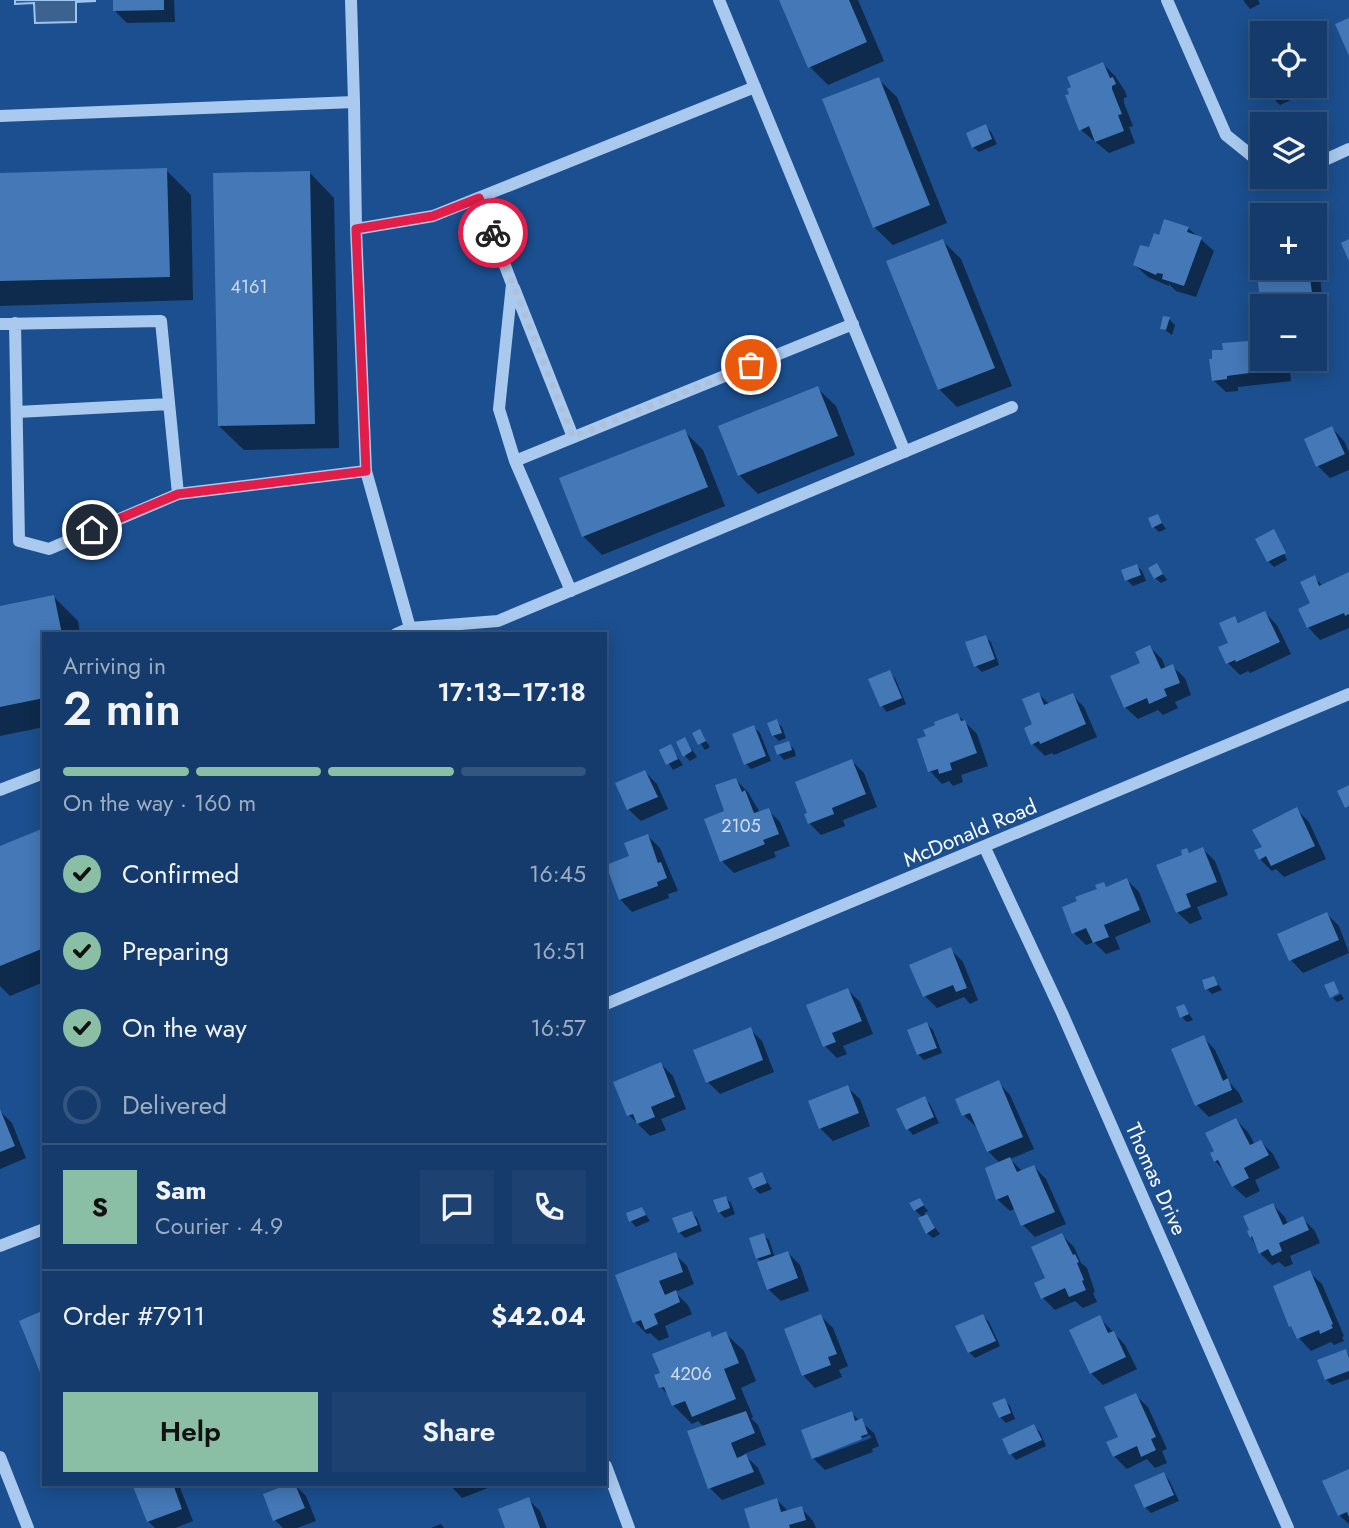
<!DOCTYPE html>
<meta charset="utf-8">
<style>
:root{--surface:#143b6b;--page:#1d4271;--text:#f1f3f6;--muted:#9dadc1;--line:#33557e;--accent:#8abfa5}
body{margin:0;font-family:Jost,sans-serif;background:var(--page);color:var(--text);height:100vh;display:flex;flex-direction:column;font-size:26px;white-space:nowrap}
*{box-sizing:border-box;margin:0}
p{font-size:23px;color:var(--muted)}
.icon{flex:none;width:38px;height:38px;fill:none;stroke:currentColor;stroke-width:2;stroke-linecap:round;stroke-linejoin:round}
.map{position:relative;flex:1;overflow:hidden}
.panel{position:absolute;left:42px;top:632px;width:565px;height:854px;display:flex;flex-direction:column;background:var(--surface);border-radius:0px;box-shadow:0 4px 18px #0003,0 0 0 2px var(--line)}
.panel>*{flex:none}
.buttons{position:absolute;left:1250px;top:21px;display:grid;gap:14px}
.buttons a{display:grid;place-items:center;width:77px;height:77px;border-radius:0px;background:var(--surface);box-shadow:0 4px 18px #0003,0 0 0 2px var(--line);font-size:35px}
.pin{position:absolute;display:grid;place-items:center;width:60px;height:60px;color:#fff;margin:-30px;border:4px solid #fff;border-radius:50%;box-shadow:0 2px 7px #0007}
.courier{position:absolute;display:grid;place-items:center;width:70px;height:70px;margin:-35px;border:5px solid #e11d48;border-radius:50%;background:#fff;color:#222;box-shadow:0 2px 9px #0007}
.headline em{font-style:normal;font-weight:600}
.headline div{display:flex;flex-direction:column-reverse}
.headline{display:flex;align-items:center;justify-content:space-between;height:119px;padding:0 21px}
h1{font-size:46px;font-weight:600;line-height:52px}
.bar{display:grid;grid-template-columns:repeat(4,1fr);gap:10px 7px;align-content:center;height:84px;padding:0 21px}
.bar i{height:9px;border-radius:5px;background:var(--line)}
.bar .selected{background:var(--accent)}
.bar p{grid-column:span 4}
.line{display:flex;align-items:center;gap:18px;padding:0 21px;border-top:2px solid var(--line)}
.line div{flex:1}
.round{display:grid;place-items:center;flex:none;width:74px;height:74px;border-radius:0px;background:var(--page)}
ol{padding:0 21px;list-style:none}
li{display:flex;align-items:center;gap:21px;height:77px}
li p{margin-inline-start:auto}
li .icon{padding:7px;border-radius:50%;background:var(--accent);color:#111;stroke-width:4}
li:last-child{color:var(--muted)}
li i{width:38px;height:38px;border:4px solid var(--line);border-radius:50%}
.action{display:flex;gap:14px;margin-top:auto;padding:14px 21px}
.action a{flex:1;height:80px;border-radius:0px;background:var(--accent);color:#111;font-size:28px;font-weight:600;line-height:80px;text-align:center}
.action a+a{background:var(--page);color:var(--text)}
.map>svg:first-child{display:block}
</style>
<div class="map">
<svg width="1349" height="1528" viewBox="0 0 1349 1528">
<rect width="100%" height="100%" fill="#1b4f8f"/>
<!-- water -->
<path fill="#3c6290" stroke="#9cc4f0" stroke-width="2" d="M15,0H95V1L76,2V22L35,23L34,3L15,4Z"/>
<!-- shadow -->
<path fill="#0007" fill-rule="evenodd" d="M115,0H174L175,22L127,23L115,11Z
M781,0H858L884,61L828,85L810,67Z
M1243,0H1258L1260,4L1250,9Z
M1314,52L1328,83L1280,105L1267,93L1264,86H1314Z
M1103,64L1115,76L1125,91L1127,97L1124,98V103L1133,126L1129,127L1135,143L1109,153L1081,130L1072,95Z
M878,79L897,97L947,223L893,245L874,227Z
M985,126L991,132L997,144L979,152L973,147Z
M166,170L191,195L193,300L0,306V175Z
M310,173L334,198L339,448L244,450L219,426Z
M1188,228L1214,251L1196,297L1176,291L1169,284V286L1148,277L1135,265L1160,237Z
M943,241L961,259L1012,386L957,407L939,389Z
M1256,256L1262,268H1314V262L1319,267L1323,305L1263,306Z
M1169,319L1175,325L1172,335L1162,328Z
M1262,359H1289L1291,381L1238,387V391L1226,392L1213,380Z
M817,388L836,406L855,455L758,494L739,475Z
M1332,428L1344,441L1349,452V470L1330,478L1318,466L1306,440Z
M684,431L703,450L725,506L602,555L583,536Z
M1157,516L1166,529L1159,532L1154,527Z
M1273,532L1277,536H1275L1287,560L1274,567L1268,561Z
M1137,566L1142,571L1146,581L1133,586L1127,580L1123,571Z
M1157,566L1167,580L1161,583L1155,578Z
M1349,574V628L1320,640L1308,627L1313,604L1314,577L1323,586Z
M54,597L78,621L80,634H44V727L0,736V608Z
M1265,613L1277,625L1291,654L1250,673L1248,671L1240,675L1228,663L1234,618L1241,624Z
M985,637L991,642L999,665L982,672L976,666Z
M1150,647L1162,659L1166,669L1172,666L1185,678L1191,695L1175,702L1178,708L1163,715L1158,710L1138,719L1125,707Z
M889,672L895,678L906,704L887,712L882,706L871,680Z
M1039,694L1049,704L1072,695L1084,707L1097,737L1054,755L1052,753L1045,756L1033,744Z
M958,715L977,734L988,766L961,775L963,782L953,786L949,781L942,784L930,771L928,738Z
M776,721L782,727L786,738L779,741L773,735Z
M754,727L760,733L771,761L751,769L746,764Z
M699,731L710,747L705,750L694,734Z
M685,739L697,757L690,761L685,756Z
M788,743L794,749L796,756L784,760L779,754Z
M670,746L683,765L673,770L661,751Z
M852,761L864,773L877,807L843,820L845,826L821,835L809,823Z
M645,772L657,784L668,809L641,821L628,809Z
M736,780L748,792L760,813L768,810L780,822L790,846L774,852L776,857L734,873L722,861L727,812Z
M1297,810L1309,822L1326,859L1284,877L1276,869L1272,871L1260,859L1264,848Z
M44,830V982L10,996L0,986V847Z
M648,836L660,848L678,891L668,894L669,898L632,912L620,899L631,857Z
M1203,849L1215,861L1228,895L1197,907L1202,919L1190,924L1177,912L1185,856L1186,850L1190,854Z
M1127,880L1139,892L1151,922L1115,937L1120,949L1106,954L1094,942L1086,945L1074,933L1103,884L1107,888Z
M1327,914L1339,926L1349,953L1303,973L1291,960L1279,934Z
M950,949L963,962L978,1000L970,1004L964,997L937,1008L925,996Z
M1214,978L1222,990L1212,994L1207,989Z
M848,990L860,1002L873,1034L843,1046L847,1054L837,1058L825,1046Z
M1341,994L1344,999L1337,1002L1333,998Z
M1184,1006L1193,1020L1187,1022L1182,1017Z
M927,1024L933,1030L942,1053L924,1060L918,1054Z
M750,1029L762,1041L774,1072L720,1094L708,1082Z
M1203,1037L1215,1050L1230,1083L1239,1093L1243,1102L1209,1117L1197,1105Z
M661,1064L673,1076L686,1109L661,1119L666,1130L650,1136L629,1115Z
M998,1082L1010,1095L1034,1149L1010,1159L1023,1172L1034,1167L1046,1179L1066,1224L1035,1237L1023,1225L1016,1208L1010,1211L997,1199L1000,1163L988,1151L976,1127L964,1115Z
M847,1087L860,1099L870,1126L833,1141L820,1128Z
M924,1098L930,1104L939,1123L913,1135L908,1129L899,1110Z
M0,1111L12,1123L26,1158L0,1169Z
M1236,1120L1248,1132L1255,1145L1261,1142L1273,1154L1280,1168L1255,1180L1260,1191L1246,1198L1233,1186L1225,1171L1215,1161L1216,1152Z
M762,1174L772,1189L760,1194L754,1188Z
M726,1198L731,1203L735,1214L725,1218L719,1212Z
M919,1200L928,1211L924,1213L940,1234L933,1238L927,1233L923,1218L915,1210Z
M1273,1205L1285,1217L1288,1225L1302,1218L1315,1231L1320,1243L1290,1256L1293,1264L1285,1267L1279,1262L1272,1265L1260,1253L1251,1237Z
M642,1209L650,1221L636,1227L631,1221Z
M692,1213L697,1218L702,1231L685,1238L679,1232Z
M763,1235L769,1240L775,1258L788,1253L800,1265L809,1291L781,1301L768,1289L762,1263L757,1258Z
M1062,1235L1074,1247L1081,1263L1087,1268L1095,1292L1093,1293L1097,1302L1083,1308L1075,1301L1055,1310L1043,1298Z
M675,1254L687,1266L694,1284L675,1292L688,1305L692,1314L665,1326L669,1337L659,1341L650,1333L647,1334L635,1322L617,1276Z
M1309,1272L1322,1284L1344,1336L1342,1337L1344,1341L1334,1345L1331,1342L1311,1351L1299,1338L1275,1287Z
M821,1316L833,1328L848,1366L839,1370L842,1377L815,1388L803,1375Z
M983,1316L989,1322L1000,1346L975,1358L969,1352Z
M1099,1317L1125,1345L1137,1369L1103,1385L1091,1373Z
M709,1333L714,1338L725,1333L744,1351L756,1381L741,1388L753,1417L751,1418L758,1425L766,1445L744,1454L758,1468L765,1484L722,1500L710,1488L704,1427L698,1421L692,1424L673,1405L670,1397L661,1387L662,1374Z
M1345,1351L1349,1355V1379L1332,1385L1326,1379Z
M1135,1395L1148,1407L1167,1449L1162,1451L1167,1463L1155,1468L1147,1459L1127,1469L1114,1456L1108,1443L1120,1438Z
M1004,1400L1010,1406L1015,1419L1006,1423L1000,1417Z
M851,1413L874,1433L879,1446L872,1449L873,1452L825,1470L813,1458ZM870,1435L871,1438L817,1458V1455Z
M1034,1426L1040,1432L1046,1446L1016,1460L1011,1454L1004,1440Z
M1349,1471V1524L1339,1515Z
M1164,1474L1169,1480L1179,1501L1151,1513L1145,1507Z
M134,1484H183L179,1485L193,1521L175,1528H155L148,1521Z
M294,1484L306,1496L316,1521L297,1528H283L275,1520Z
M449,1484H498L462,1498Z
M507,1484H523L511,1488Z
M528,1499L540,1511L547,1528H507Z
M777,1500L789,1512L801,1508L813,1521L816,1528H752Z
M441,1524L444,1528H431Z"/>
<!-- building -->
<path fill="#4478b7" d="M113,0H164V10L113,11Z
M779,0H849L867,42L808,68Z
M1349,18V56L1335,24Z
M1262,50V84L1249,56Z
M1103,62L1110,78L1113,77L1116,84L1112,86V89L1122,114L1118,115L1124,131L1095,142L1089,126L1079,131L1065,95L1069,94L1067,89L1071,87L1067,77Z
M879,77L930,205L873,228L822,99Z
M1262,86H1283L1266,94Z
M986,124L992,139L972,148L966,133Z
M167,168L170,277L0,281V173Z
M310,171L315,424L218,426L213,173Z
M1164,219L1189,227L1187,232L1202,237L1184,286L1162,279L1163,274L1157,273L1156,275L1133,265L1140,245L1149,247L1154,233L1159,235Z
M943,239L995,368L938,390L886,261Z
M1349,239V261L1341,243Z
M1262,253V268H1309L1312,293L1278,297L1279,306H1261L1254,254Z
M1163,316L1170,317L1166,330L1160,329Z
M1262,340V359H1279L1280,369L1227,376V379L1212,381L1209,359H1212V350H1223L1222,343Z
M818,386L838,436L738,476L718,426Z
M1332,426L1345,454L1316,467L1304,439Z
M685,429L708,487L582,537L559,478Z
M1158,514L1162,523L1152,528L1148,518Z
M1274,529L1286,553L1267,562L1255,539Z
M1157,563L1163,574L1154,579L1148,568Z
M1137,564L1141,575L1125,581L1121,570Z
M1349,572V614L1345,616L1344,613L1307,628L1298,609L1310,603L1300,582L1315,575L1319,586Z
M54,595L62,634H44V698L0,707V606Z
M1265,611L1280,642L1236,662L1235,660L1226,664L1218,647L1228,643L1219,623L1235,616L1238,623Z
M986,635L995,659L974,667L965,642Z
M1150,645L1161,669L1173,664L1180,683L1164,689L1167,696L1149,704L1147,698L1124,708L1110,676L1140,663L1135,652Z
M890,670L902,698L880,707L868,679Z
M1039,692L1044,705L1073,693L1086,724L1040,744L1039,741L1031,745L1024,728L1032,724L1022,699Z
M958,713L961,721L965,720L977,753L950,763L952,770L939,774L938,769L928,772L917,739L926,736L923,730L935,725L934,722Z
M777,719L782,733L772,736L767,723Z
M754,725L766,756L744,765L732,734Z
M700,729L706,741L698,745L692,733Z
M685,737L692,751L683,757L676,742Z
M789,741L792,750L777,755L774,746Z
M671,744L678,759L666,765L659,750Z
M852,759L866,794L832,808L834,814L808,824L804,814L807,813L795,782Z
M645,770L658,797L627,810L615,783Z
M736,778L742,792L745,790L754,813L769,808L779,834L763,840L765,844L720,862L704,819L724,811L715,785Z
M1349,785V806L1345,808L1337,791Z
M1297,807L1315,846L1271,866L1266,856L1259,860L1254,850L1262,847L1252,830Z
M44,828V948L0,966V846Z
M648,834L658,863L661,862L667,878L657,882L658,886L619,900L606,865L629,856L624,843Z
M1203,847L1217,882L1186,894L1191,907L1176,913L1156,865L1182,855L1181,850L1187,848L1189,853Z
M1127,878L1140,910L1104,925L1109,937L1093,943L1086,928L1072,934L1062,907L1077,901L1075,897L1097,889L1095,885L1104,882L1106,887Z
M1327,912L1339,940L1289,961L1277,934Z
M951,947L967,988L956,992L953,985L923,997L909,965Z
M1214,976L1218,985L1205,990L1202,980Z
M1334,981L1339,993L1330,998L1324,985Z
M848,988L862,1021L832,1033L836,1042L823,1047L806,1005Z
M1184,1004L1189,1014L1180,1018L1176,1007Z
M927,1022L937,1048L917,1055L907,1030Z
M751,1027L763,1060L706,1083L693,1050Z
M1204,1035L1223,1081L1228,1078L1232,1090L1195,1106L1171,1049Z
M661,1062L675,1097L651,1107L655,1117L637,1124L633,1114L627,1116L613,1082Z
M999,1080L1023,1137L987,1152L970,1113L962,1116L955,1099Z
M848,1085L859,1113L819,1129L808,1101Z
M925,1096L934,1117L906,1130L896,1109Z
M0,1109L15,1146L0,1152Z
M1236,1118L1250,1145L1261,1140L1269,1155L1244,1168L1249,1178L1232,1187L1218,1160L1214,1162L1210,1153L1214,1151L1205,1133Z
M1010,1157L1017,1172L1034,1165L1055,1212L1021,1226L1008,1195L996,1200L985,1168Z
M762,1172L767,1183L753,1189L748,1178Z
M726,1196L730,1208L718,1213L713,1200Z
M920,1198L924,1205L914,1211L909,1203Z
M1273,1203L1283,1225L1303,1216L1309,1230L1279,1243L1282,1251L1272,1256L1268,1249L1259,1254L1252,1236L1250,1238L1247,1231L1249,1230L1243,1216Z
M642,1207L646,1215L629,1222L626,1213Z
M692,1211L698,1225L678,1233L672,1218Z
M927,1214L935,1228L926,1234L918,1218Z
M764,1233L771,1254L756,1259L749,1238Z
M1062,1233L1073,1255L1075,1254L1079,1262L1077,1263L1084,1280L1082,1281L1086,1290L1069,1297L1065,1288L1041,1299L1034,1283L1045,1278L1031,1247Z
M788,1251L798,1278L767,1290L757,1262Z
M676,1252L683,1272L659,1281L665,1295L676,1290L680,1302L654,1314L658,1324L645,1330L641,1320L633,1323L615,1275Z
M1310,1270L1333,1324L1331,1325L1333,1328L1320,1334L1319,1330L1297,1339L1291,1326L1289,1327L1273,1286Z
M44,1310V1374L41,1375L19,1321Z
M821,1314L837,1354L828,1357L831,1365L802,1376L784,1329Z
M983,1314L996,1341L968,1353L955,1326Z
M1100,1315L1108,1333L1114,1331L1126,1357L1090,1374L1069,1330Z
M710,1331L712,1337L726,1331L739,1363L724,1369L736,1399L692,1417L685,1401L672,1406L664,1387L659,1388L654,1375L660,1373L652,1354Z
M1346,1349L1349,1358V1371L1325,1380L1317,1360Z
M1136,1393L1156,1437L1151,1439L1156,1450L1141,1457L1137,1446L1113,1457L1106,1442L1118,1437L1104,1407Z
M1005,1398L1011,1413L999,1418L992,1403Z
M746,1411L755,1433L731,1443L737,1458L746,1454L754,1472L708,1489L687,1431Z
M852,1411L855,1421L862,1418L868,1434L861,1436L862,1439L812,1459L801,1430Z
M1034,1424L1042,1440L1009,1455L1002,1439Z
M1349,1469V1517L1347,1512L1338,1516L1322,1481Z
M1164,1472L1174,1495L1144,1508L1134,1485Z
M132,1484H173L182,1509L147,1522Z
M289,1484H295L305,1508L273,1521L263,1494Z
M529,1497L540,1528H505L498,1509Z
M777,1498L781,1512L802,1506L806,1520L789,1525L790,1528H750L744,1509Z"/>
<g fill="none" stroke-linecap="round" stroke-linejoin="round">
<!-- minor -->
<path stroke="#a9c9ee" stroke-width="12" d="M719,0L905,452
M1167,0L1226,135L1262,164
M354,102L356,229L366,471L410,628
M0,116L354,102L351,0
M1314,165L1349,149
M479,198L512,284L499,409L515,461L571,591
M356,229L433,216L755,87
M514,288L573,437
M15,323L19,541L49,549L178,494L366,471
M0,324L161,321L178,494
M17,412L169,404
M515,461L853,324
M396,634L410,628L498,621L1012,407
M0,790L44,773
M985,848L1062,1013L1288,1528
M606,1004L1349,694
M0,1246L44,1229
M0,1457L28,1528
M606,1466L629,1528"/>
</g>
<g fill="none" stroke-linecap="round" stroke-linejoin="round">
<!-- done -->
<path stroke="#afc1d8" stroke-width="7" stroke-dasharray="0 12.6" d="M493,233L573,437L751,365"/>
<!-- route -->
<path stroke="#e11d48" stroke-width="9" d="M92,530L178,494L366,471L356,229L433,216L479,198L493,233"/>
</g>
<g text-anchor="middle" stroke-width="5" stroke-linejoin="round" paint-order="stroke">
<!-- number labels -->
<g font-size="18" fill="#d0dded">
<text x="249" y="293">4161</text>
<text x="741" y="832">2105</text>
<text x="691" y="1380">4206</text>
</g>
<!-- street labels -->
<g font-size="21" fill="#fff" stroke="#1b4f8f">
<text transform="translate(970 833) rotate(-23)" y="7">McDonald Road</text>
<text transform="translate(1156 1179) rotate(66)" y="7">Thomas Drive</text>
</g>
</g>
</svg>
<div class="buttons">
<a><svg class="icon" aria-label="locate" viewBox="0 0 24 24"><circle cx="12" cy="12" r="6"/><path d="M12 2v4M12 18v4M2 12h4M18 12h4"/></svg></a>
<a><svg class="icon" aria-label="layers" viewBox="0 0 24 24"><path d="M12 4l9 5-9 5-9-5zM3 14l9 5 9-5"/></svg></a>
<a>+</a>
<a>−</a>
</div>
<div class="pin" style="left:751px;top:365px;background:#ea580c"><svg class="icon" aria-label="bag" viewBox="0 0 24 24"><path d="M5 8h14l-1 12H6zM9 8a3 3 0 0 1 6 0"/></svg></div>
<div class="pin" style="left:92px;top:530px;background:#1f2937"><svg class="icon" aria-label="home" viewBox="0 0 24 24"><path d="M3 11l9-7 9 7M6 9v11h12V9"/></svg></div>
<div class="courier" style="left:493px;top:233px"><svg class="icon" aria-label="bike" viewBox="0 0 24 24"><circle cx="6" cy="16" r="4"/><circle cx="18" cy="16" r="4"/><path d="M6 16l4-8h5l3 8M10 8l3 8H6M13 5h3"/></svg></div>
<section class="panel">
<div class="headline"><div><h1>2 min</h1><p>Arriving in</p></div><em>17:13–17:18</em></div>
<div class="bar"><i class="selected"></i><i class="selected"></i><i class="selected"></i><i></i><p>On the way · 160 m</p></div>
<ol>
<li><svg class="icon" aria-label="check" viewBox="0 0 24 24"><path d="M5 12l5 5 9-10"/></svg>Confirmed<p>16:45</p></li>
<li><svg class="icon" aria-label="check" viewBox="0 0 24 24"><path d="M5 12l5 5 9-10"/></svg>Preparing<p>16:51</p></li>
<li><svg class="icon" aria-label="check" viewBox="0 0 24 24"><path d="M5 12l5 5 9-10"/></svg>On the way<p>16:57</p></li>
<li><i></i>Delivered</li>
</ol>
<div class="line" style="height:126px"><b class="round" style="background:var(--accent);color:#111">S</b><div><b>Sam</b><p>Courier · 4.9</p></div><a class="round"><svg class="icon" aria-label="chat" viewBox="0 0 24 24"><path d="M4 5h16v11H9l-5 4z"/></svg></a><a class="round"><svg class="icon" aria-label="phone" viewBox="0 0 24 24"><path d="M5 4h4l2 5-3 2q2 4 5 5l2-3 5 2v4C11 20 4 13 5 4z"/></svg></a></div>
<div class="line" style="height:91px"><div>Order #7911</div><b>$42.04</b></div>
<div class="action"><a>Help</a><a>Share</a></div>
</section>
</div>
